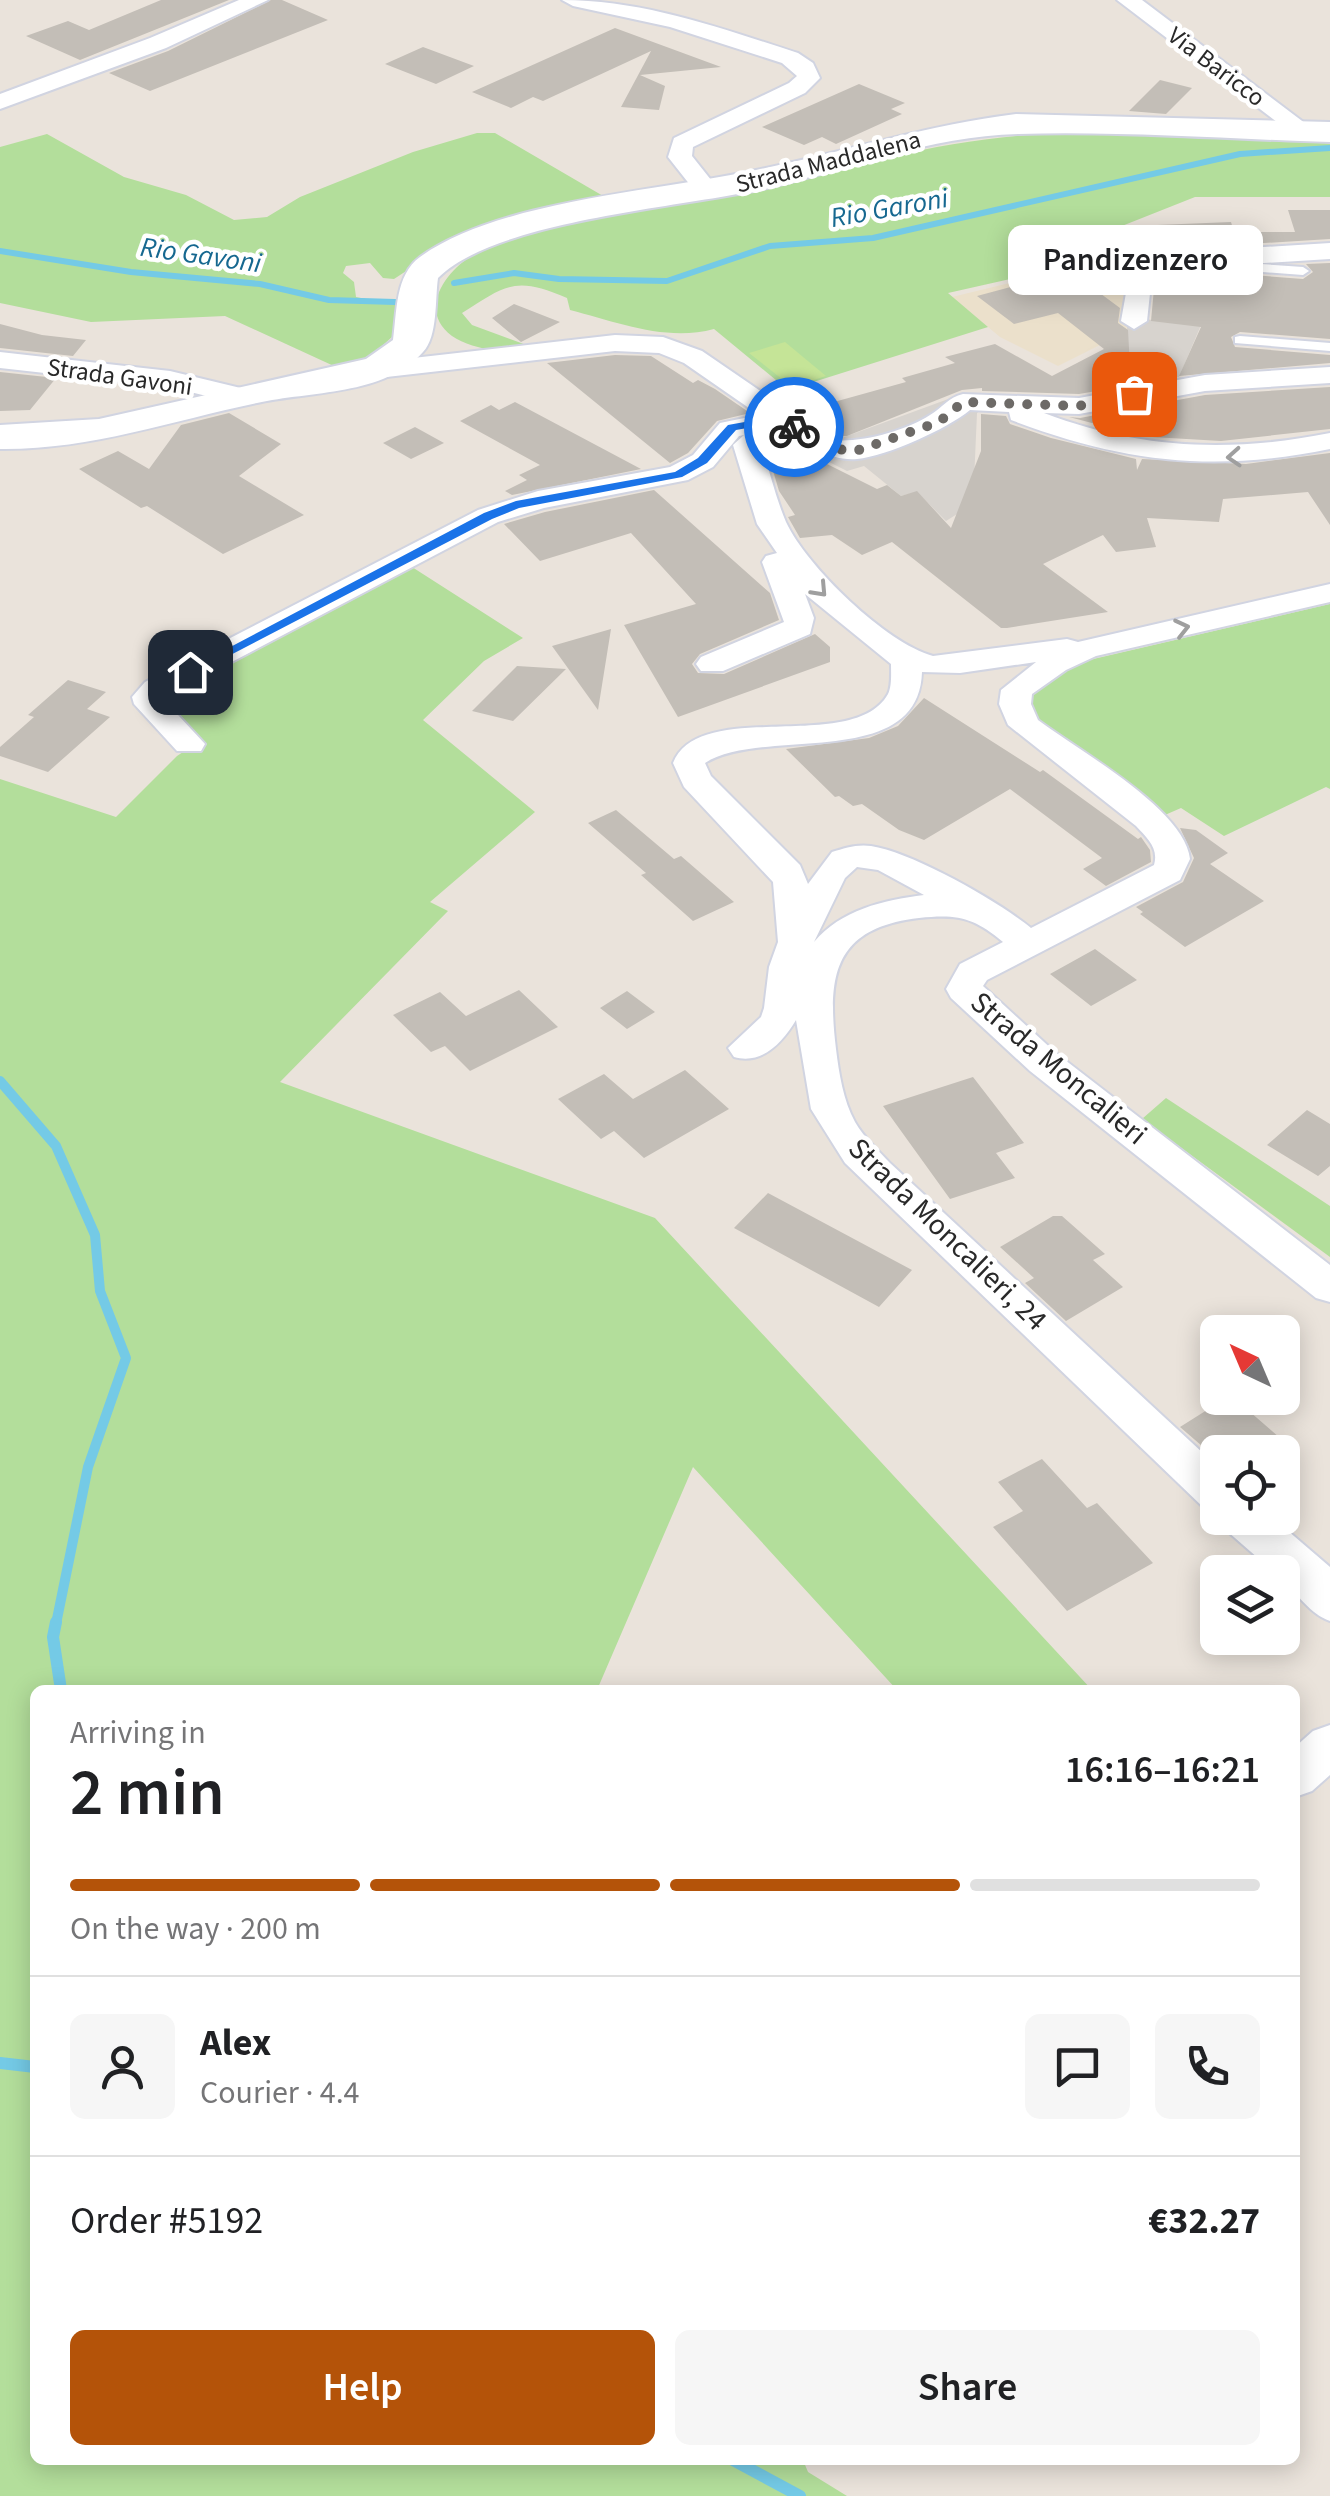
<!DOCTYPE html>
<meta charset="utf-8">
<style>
:root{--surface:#fff;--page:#f6f6f6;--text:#202124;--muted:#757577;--line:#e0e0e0;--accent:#b45309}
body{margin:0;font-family:"Source Sans 3",sans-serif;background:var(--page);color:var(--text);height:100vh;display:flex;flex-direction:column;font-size:38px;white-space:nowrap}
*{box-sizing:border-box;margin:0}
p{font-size:32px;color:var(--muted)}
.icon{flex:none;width:55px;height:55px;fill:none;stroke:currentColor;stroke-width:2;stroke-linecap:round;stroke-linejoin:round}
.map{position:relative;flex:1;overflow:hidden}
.drawer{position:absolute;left:30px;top:1685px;width:1270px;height:780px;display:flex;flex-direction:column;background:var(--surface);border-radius:15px;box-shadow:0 5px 25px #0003}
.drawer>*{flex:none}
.needle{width:65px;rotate:316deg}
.tools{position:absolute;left:1200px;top:1315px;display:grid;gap:20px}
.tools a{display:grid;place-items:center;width:100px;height:100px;border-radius:15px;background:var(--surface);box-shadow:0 5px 25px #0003;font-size:50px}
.pin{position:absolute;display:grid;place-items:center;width:85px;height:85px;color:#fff;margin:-42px;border-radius:20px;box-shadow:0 5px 15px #0006}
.courier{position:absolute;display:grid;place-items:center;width:100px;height:100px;margin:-50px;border:8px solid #1a73e8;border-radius:50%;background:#fff;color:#222;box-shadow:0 2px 12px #0007}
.bubble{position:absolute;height:70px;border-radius:15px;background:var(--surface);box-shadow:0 5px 25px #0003;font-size:32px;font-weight:600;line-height:70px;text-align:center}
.headline em{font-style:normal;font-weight:600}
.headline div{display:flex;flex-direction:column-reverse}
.headline{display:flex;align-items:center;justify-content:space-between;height:170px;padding:0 40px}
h1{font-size:65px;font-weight:600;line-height:75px}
.bar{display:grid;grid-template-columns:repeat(4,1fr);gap:15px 10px;align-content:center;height:120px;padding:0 40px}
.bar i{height:12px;border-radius:8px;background:var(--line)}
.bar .active{background:var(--accent)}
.bar p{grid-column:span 4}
.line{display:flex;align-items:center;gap:25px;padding:0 40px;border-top:2px solid var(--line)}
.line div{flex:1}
.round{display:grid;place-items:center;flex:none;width:105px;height:105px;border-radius:15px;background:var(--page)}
.button{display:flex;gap:20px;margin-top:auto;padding:20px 40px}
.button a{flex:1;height:115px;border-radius:15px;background:var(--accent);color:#fff;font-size:40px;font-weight:600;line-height:115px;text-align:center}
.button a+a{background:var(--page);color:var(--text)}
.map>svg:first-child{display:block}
</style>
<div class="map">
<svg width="1330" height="2496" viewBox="0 0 1330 2496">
<rect width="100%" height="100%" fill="#eae3db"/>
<!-- education -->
<path fill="#ebe0cb" d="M1064,270L1092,271L1128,296L1126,340L1112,339L1058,366L1000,337L952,297Z"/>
<!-- green -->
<path fill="#b3de9b" d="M477,133H495L610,200L498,222L464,233L394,279L383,278L370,263L346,266L343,273L354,282L356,297L400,306L393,336L369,358L336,367L225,316L91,322L0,303V147L47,134L124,177L186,195L234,220L267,217L300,197L413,152Z
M1069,133L1330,142V197H1195L1079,243L1086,262L948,293L988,327L788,390L714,329C666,342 617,322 570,310L567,298C516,276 507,284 462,313L472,325L532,347C521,348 505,353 494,351C481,348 463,344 452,336C413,307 453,262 484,249C555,217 636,213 712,198C833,173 944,135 1069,133Z
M412,567L523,638L484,661L423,720L535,812L430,902L448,911L280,1082L655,1218L1092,1690H897L693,1467L597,1690H35V2460H803L808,2472L847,2496H0V779L116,817L177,756L201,740L165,697Z
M1330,604V789L1326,787L1224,836L1181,808L1158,818L1033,723L1029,690L1072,664Z
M1166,1098L1330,1206V1257L1142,1119Z"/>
<!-- pitch -->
<path fill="#c5e497" d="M785,342L826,376L792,387L749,353Z"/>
<!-- plaza -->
<path fill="#d7d3ce" d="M1143,319L1201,325L1179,377L1130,381L1127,327Z
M962,394L985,406L977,413L973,504L946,521L917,492L901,496L864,466L847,471L813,454L839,439Z"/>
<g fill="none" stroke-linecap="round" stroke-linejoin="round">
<!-- stream-far2 -->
<path stroke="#74cae6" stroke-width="6" d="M0,251L131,272L260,284L329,300L395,302
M454,283L514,273L559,279L667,281L770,246L873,238L1240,154L1330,148"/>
<!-- stream-far1 -->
<path stroke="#74cae6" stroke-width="10" d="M0,1081L56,1146L95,1235L100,1291L126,1358L88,1467L56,1624"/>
<!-- stream -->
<path stroke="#74cae6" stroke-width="12" d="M56,1622L53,1637L61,1690
M0,2063L35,2067
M733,2460L800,2496"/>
</g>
<!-- building -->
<path fill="#c3beb7" d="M161,0H229L80,60L26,36L68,21L89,30Z
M271,0H282L328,20L150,91L109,73L168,51Z
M615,28L721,67L640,75L665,86L659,110L621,107L651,51L543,101L533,97L511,108L472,92Z
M423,47L474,66L436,84L385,64Z
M1160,80L1192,88L1166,114L1129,111Z
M859,84L905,103L891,109L902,114L836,144L822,137L804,145L762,127Z
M1288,210H1330V239L1198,247L1130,261L1125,277L1110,246L1136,245L1127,229L1157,225L1231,222L1234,232H1295Z
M1330,263V339L1240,332L1231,337L1235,347L1330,355V363L1179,376L1201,327L1151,321L1155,278L1199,271L1303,279L1313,272L1306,264Z
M1070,271L1120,308L1118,323L1128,330L1131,385L1079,394L982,391V388L962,390L847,436H833L798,412L906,382L902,378L955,363L945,357L995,344L1052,376L1104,349L1058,313L1014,324L977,296Z
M514,304L560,322L521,342L492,318Z
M0,324L42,335L86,340L73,356L0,348Z
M615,355L651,356L693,383L698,380L715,389L750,413L717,421L688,453L670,463L547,363Z
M0,372L56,378L30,410L0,411Z
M1330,387V429L1221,441L1152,437L1167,402L1205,395Z
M515,402L641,469L512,495L505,491L527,480L519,475L540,465L460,421L491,405L499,410Z
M1133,408L1134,434L1069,417L1080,418Z
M229,413L281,444L239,476L304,515L223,554L147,506L141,508L79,469L118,451L149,469L181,425Z
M981,414L1006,416L1010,424L1051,438L1136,459L1137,470L1142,459L1246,464L1330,453V525L1308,492L1223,499L1219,522L1147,518L1156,547L1116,552L1103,535L1043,564L1108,612L1007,628H1001L892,542L862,555L832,535L800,538L788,517L795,515L779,491L767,450L795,448L877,489L887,485L901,496L917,491L951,528L981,451Z
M415,427L444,443L411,459L383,443Z
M654,490L770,593L779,620L700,654L692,664L698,673L724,674L815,634L830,647V662L678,717L624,625L696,604L631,533L540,561L504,524L545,512Z
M611,629L598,710L552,646Z
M517,666L566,669L513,721L472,711Z
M68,680L106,692L87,709L110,717L48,772L0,756V747L34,717L28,715Z
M924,698L1040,772L1043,770L1138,839L1141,837L1150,850L1151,862L1106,886L1083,869L1102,858L1010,789L924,840L899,830L862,804L853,806L839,796L835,797L786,749L869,738L898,726Z
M616,810L674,859L681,856L734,902L693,921L641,875L646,873L588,823Z
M1180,828L1196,830L1228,853L1210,864L1264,901L1185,947L1140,914L1143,912L1136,907L1183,882L1194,858Z
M1095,949L1137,980L1091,1006L1050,974Z
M519,990L558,1027L470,1071L445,1046L431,1052L393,1015L440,992L466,1016Z
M627,991L655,1012L627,1029L600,1008Z
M685,1070L729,1109L644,1158L614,1131L601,1139L558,1099L604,1074L633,1099Z
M973,1077L1024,1143L996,1153L1015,1178L950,1199L883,1106Z
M1307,1110L1330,1124V1166L1318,1176L1267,1145Z
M768,1193L912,1270L879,1307L734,1228Z
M1053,1216H1062L1105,1254L1093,1260L1123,1287L1066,1321L1025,1283L1034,1278L1000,1247Z
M1226,1398H1234L1296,1452H1209L1180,1427Z
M1042,1459L1087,1508L1097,1503L1153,1563L1067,1611L993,1527L1023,1511L998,1482Z"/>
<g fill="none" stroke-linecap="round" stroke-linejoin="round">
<defs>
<path id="lane" d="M1188,259L1303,267L1309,271L1303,275L1184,266V260Z
M1240,336L1330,343V351L1235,343V337Z"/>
<path id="street" d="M239,0H268L166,48L0,109V94L150,38Z
M562,0C644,0 720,28 798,53L813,63L820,78L805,93L693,147L692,156L719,190L707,197L698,195L668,157L674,138L789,83L797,76L782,63L670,27L573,6Z
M1117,0H1142L1318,133L1314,138H1298Z
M1330,243V259L1199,267L1152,275L1147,321L1134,329L1121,321L1131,265L1199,251Z
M615,335L663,337L702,351L832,440C862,443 905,431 930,415C942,408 949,397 963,394L1079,398L1205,375L1330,367V383L1205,391L1079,414L1044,413C1139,449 1230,453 1330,433V449C1213,473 1122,462 1011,420L1009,412L970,410C947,429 887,456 857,459C822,462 792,430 762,448C770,472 776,499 786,522C807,567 886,643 933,656L1067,639L1078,642L1330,584V602L1096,656L1066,670L1032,694L1031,704L1038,720C1076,749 1185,809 1190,859L1180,880L987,980L983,986L1056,1053L1330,1265V1302L1316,1298L1030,1071L951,998L946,989L960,964L1003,942C973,917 957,914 919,918C834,928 827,975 836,1049C839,1073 843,1100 855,1122C864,1138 878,1150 890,1163L1218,1467V1512L1203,1507L845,1163L811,1109L796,1020C782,1043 762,1065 734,1057L728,1048L761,1017L764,1008L769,967L778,942L773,882L684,787L673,763C699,697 854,755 888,694C892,686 891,673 891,664L805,594L814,618L810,634L723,671H701L696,664L701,657L784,622L762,562L766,556L777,553L757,524L733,445L744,435L739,436L713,467L688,480L544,508L498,522L167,696L165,701L205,744L201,751H177L134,704L132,697L145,682L478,510L538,491L670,467L693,455L720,423L759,415L684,363L659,353L615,351L369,379L355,371L369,363ZM1036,662L1001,690L999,704L1008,725L1136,826C1147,838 1159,848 1154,865L1031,928C998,901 912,852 871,846C857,844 845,848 832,852L808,884L800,865L711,776L705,763C763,726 919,772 922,672L960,673ZM857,867L878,870L924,895C883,900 841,910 814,942L845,878Z
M0,352L170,371L249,390L253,396L239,404L170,387L0,368Z
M1221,1518H1273L1330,1567V1621C1310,1614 1299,1595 1282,1580V1572H1274L1227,1531Z
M1330,1725V1775L1312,1791L1295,1797V1747L1313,1731Z"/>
<path id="secondary" d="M1016,114L1330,122V142C1226,139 1121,131 1018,134C929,136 844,171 758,190C676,208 495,221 438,278C435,298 438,337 423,352C384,396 310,391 257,403C170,421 90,450 0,449V425L99,419L366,359L393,340C397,312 395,275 420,257C499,200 660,191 756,170C844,152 927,125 1016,114Z"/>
</defs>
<!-- lane casing -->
<use href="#lane" stroke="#d1d4e1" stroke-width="4"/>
<!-- street casing -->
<use href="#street" stroke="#d1d4e1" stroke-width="4"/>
<!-- secondary casing -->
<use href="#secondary" stroke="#d1d4e1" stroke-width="4"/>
<!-- lane -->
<use href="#lane" fill="#fff" fill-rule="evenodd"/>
<!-- street -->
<use href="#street" fill="#fff" fill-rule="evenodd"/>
<!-- secondary -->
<use href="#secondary" fill="#fff" fill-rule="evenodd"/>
</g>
<!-- one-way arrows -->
<defs><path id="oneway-chevron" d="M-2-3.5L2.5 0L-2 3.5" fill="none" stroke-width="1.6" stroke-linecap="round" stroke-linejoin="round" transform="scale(2.5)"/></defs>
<g stroke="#9f9f9f">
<use href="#oneway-chevron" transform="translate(1234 457) rotate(176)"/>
<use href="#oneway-chevron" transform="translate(820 590) rotate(47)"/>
<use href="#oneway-chevron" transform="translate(1182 628) rotate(-13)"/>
</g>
<!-- route -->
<path fill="#1a73e8" d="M783,415L798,424V429L781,422L736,430L707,463L682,477L519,508L492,519L194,674L183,672L484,513L516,501L675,472L698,458L728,425Z"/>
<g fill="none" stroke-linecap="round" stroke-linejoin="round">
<!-- done -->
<path stroke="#6d6a67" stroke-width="10" stroke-dasharray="0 18" d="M794,427L825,448L856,451L939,422L963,402L1079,406L1134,394"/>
</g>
<g text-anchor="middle" stroke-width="9" stroke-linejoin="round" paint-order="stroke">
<!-- far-street labels -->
<g font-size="25" fill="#292929" stroke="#fff">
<text transform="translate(1217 66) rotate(37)" y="9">Via Baricco</text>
<text transform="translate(828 161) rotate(-14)" y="9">Strada Maddalena</text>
<text transform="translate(120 376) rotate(8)" y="9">Strada Gavoni</text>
</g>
<!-- far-water labels -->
<g font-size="28" font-style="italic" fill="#166890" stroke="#fff">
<text transform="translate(889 207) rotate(-10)" y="10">Rio Garoni</text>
<text transform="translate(201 254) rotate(8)" y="10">Rio Gavoni</text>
</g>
<!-- street labels -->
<g font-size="30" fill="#292929" stroke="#fff">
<text transform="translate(1059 1068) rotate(40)" y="10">Strada Moncalieri</text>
<text transform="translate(948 1234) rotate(44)" y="10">Strada Moncalieri, 24</text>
</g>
</g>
</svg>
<div class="tools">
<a><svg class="needle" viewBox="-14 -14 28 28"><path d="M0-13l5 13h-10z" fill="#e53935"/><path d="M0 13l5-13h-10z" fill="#757577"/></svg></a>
<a><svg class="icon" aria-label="locate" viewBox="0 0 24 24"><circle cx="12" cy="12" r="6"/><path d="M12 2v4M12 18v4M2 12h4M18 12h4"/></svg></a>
<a><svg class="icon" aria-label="layers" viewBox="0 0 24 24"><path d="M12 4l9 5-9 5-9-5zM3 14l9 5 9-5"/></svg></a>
</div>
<div class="pin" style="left:1134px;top:394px;background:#ea580c"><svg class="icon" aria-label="bag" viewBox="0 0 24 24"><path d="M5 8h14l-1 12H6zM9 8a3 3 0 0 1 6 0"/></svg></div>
<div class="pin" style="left:190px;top:672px;background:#1f2937"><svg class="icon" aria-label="home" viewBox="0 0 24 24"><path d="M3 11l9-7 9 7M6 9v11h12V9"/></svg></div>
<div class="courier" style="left:794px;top:427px"><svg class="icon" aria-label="bike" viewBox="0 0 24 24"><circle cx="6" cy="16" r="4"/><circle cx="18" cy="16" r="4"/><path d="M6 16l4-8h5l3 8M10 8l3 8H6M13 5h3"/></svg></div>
<div class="bubble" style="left:1008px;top:225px;width:255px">Pandizenzero</div>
<section class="drawer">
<div class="headline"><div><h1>2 min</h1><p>Arriving in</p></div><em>16:16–16:21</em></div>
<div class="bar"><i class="active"></i><i class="active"></i><i class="active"></i><i></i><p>On the way · 200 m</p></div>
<div class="line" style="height:180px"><a class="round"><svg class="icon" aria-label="person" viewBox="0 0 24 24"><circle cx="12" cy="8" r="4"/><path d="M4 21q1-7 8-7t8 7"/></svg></a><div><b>Alex</b><p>Courier · 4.4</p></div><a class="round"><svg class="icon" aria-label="chat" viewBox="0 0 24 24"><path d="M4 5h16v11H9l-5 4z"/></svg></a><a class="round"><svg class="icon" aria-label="phone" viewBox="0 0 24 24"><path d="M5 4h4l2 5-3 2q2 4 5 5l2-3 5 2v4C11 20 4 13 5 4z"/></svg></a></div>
<div class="line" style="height:130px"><div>Order #5192</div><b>€32.27</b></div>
<div class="button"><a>Help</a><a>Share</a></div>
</section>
</div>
